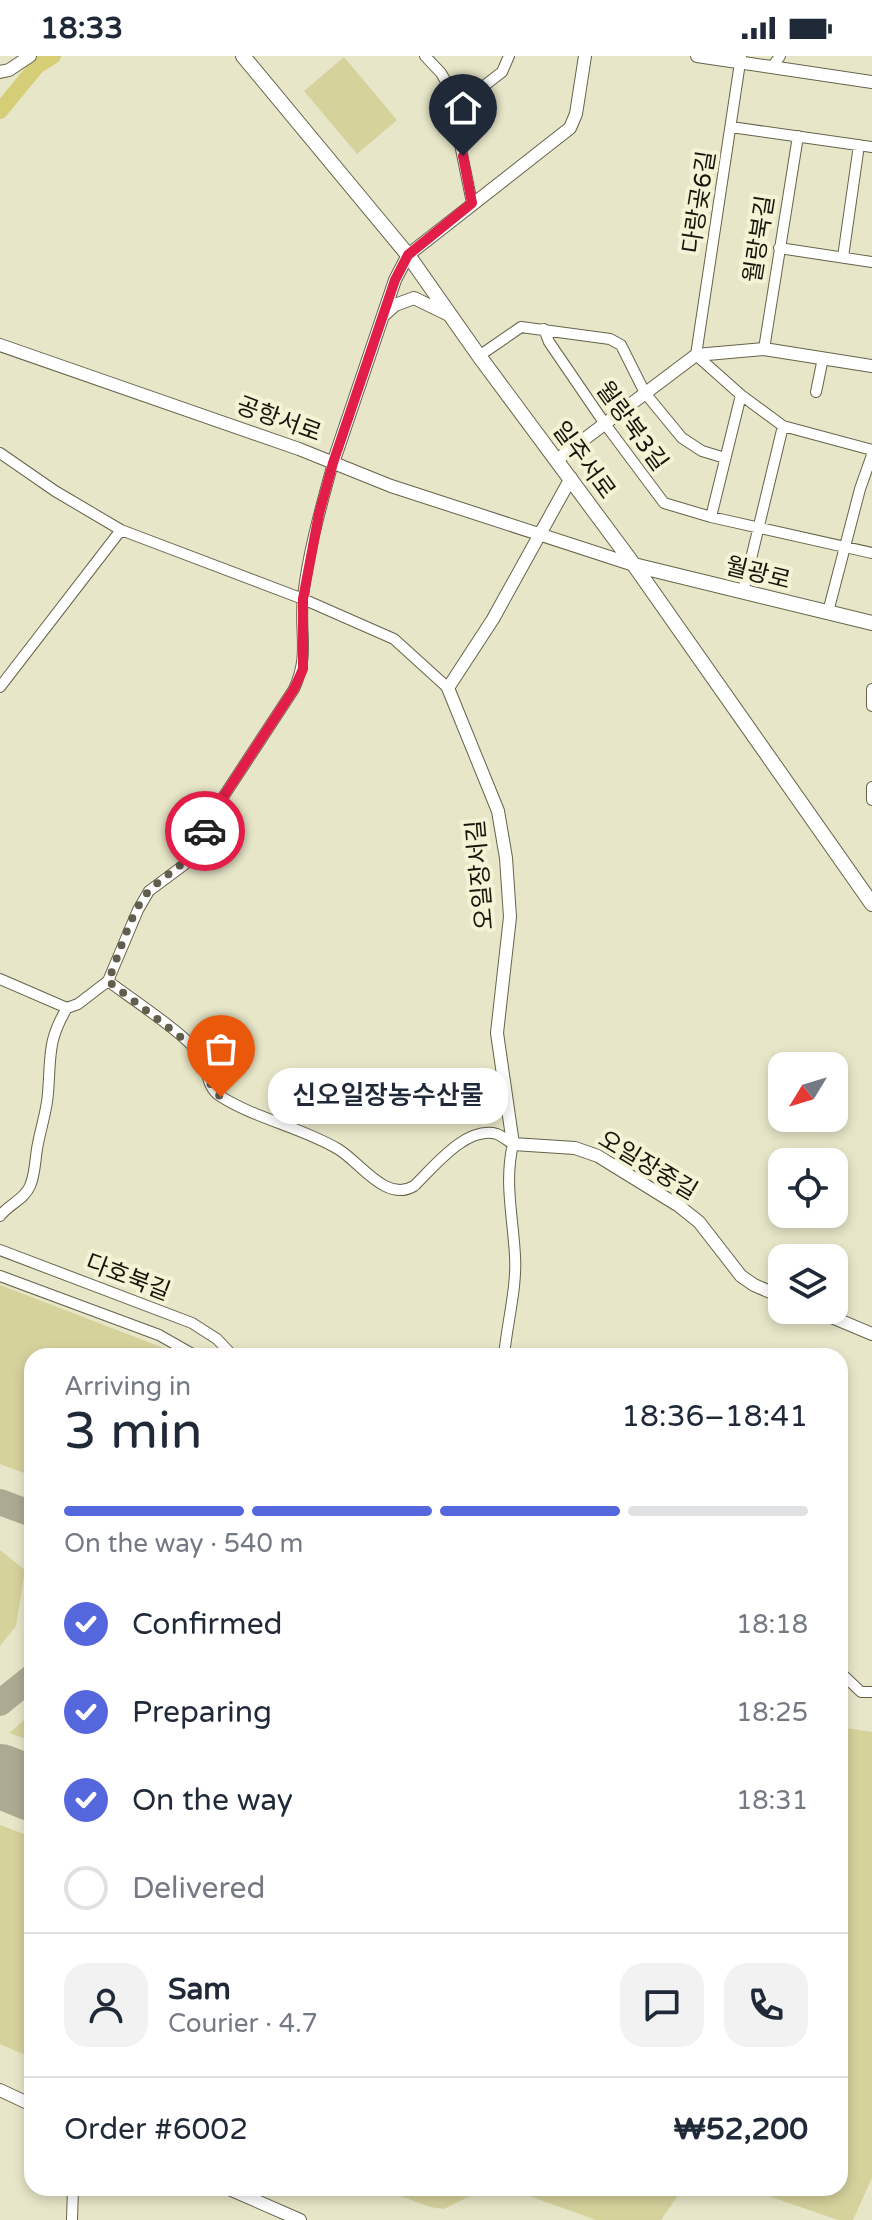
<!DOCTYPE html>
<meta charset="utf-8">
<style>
:root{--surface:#fff;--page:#f2f2f3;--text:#1f2937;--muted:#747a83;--line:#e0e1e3;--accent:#5467dd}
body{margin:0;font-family:"Varela Round","Noto Sans KR",sans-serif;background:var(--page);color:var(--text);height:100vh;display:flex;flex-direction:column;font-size:30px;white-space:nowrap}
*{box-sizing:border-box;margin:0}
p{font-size:26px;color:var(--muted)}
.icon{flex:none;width:44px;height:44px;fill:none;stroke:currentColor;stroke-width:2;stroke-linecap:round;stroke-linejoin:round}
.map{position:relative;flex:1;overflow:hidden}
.details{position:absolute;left:24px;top:1292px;width:824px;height:848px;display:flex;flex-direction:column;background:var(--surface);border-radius:24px;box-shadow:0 4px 12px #0003}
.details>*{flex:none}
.needle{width:52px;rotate:232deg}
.fabs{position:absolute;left:768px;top:996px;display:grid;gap:16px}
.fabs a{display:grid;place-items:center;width:80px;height:80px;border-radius:16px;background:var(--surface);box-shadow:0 4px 12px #0003;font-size:40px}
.pin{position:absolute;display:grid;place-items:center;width:68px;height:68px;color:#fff;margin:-82px -34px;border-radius:50% 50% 50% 0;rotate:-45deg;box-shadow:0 0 8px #0007}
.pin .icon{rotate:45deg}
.courier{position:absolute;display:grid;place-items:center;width:80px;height:80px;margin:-40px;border:6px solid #e11d48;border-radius:50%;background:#fff;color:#222;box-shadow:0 2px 10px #0007}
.bubble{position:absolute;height:56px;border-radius:24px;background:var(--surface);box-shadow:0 4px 12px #0003;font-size:26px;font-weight:600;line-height:56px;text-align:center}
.head em{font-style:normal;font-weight:600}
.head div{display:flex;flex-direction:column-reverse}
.head{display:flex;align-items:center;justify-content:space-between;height:136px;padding:0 40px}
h1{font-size:52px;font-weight:600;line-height:60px}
.bar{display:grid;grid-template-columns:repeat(4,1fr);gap:12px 8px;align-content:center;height:96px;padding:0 40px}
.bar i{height:10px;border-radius:6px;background:var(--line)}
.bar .selected{background:var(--accent)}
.bar p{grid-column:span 4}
.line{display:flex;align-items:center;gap:20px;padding:0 40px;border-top:2px solid var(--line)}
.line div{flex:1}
.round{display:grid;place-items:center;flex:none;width:84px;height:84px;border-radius:24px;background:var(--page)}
ol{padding:0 40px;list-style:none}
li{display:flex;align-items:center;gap:24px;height:88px}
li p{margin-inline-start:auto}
li .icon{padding:8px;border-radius:50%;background:var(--accent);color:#fff;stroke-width:4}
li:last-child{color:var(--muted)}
li i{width:44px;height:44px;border:4px solid var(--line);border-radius:50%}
.status{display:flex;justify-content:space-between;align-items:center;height:56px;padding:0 40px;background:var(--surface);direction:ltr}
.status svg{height:22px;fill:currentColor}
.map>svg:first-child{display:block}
</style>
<div class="status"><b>18:33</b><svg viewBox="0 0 49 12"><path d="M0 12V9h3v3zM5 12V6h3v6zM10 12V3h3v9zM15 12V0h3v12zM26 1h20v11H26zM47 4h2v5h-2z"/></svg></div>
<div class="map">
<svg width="872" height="2164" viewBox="0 0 872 2164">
<rect width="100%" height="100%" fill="#e7e6c8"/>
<!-- green -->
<path fill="#d6d29c" d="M344,1L397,64L357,98L304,35Z
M0,1229L169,1294L178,1300H32V1420L0,1408Z
M0,1494L25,1514L16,1570L0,1590Z
M32,1657V1685L9,1677Z
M840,1671L872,1676V2122L853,2164H838L745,2132H840Z
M0,1769L32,1781V2002L0,1988Z
M379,2132H683L661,2164H596L507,2132L476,2137L444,2153L430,2151Z"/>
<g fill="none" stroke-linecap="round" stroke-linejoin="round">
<!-- river -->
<path stroke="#d6ce76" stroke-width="16" d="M0,55L37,10L53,0"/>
<!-- taxiway -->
<path stroke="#acaa92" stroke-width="26" d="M0,1446L32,1458
M0,1647L32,1621"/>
<!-- runway -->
<path stroke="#acaa92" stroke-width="64" d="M0,1720L32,1733"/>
<defs>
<path id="minor" d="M425,0L441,17L448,29L472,147
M741,0L696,299L741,339L783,370L872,394
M772,11L780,0
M454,53L502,16L509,0
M731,71L872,91
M779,192L872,206
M843,201L859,89
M544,273L549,286L605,368L664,447L711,461L872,497
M764,293L798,80
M479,300L521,271L610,283L621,289L645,337L682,382L702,395L725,402
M816,336L823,302
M0,397L55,435L121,474L303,543L394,583L448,632
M711,461L741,339
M743,536L783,370
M828,556L860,433L872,399
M0,631L121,474
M872,633V650
M872,731V744
M0,923L67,952L78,948L108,925
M108,925C129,941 187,979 199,998C209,1012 205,1030 220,1040C256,1063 301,1071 338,1093C360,1106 386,1147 414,1130C433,1112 466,1069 497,1078C502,1080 508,1085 513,1088C504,1126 513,1161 515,1200C517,1232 507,1267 504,1300
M108,925L138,854L149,835L184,809L195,795L212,758L294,633C310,598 299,577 303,541C308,496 321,451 333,407
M0,1160C9,1148 24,1144 30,1130C35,1119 35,1105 37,1093C40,1074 47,1055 48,1037C51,1001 47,985 67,952
M0,1194L192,1267L217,1283L233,1300
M0,1220L159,1279L196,1300
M840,1616L861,1636H872
M72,2164L73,2132"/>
<path id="tertiary" d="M697,0L872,26
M0,16L9,14L30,0
M385,258L395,249L414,242L449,259
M0,289L299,393L391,430L634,509
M558,403L696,299L764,293L872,310
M333,407L395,224L408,199L570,72L576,58L585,0
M571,422L493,563L448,632L498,755L506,802L510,861L497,977L513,1088L575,1092L598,1100L679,1150L699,1166L741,1220L754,1229L782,1241
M815,1254L872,1278
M0,2034L32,2049
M227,2132L300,2164"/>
<path id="secondary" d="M243,0L408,199L479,300L634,509L872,848
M634,509L872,567"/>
</defs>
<!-- minor casing -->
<use href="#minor" stroke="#656349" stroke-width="12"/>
<!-- tertiary casing -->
<use href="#tertiary" stroke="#656349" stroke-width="14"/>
<!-- secondary casing -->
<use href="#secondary" stroke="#656349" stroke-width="16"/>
<!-- minor -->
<use href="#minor" stroke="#fff" stroke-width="10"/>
<!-- tertiary -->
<use href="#tertiary" stroke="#fff" stroke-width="12"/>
<!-- secondary -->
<use href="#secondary" stroke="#fff" stroke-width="14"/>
</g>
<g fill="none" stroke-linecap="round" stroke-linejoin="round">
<!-- done -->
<path stroke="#605f4e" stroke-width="8" stroke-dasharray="0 14.4" d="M205,775C187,812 176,809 150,834C131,853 119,900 108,925L191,989C206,1005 204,1027 221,1041"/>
<!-- route -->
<path stroke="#e11d48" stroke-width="10" d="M205,775L212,758L294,633L303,613V543L319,458L333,407L395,224L408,199L472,147L463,100"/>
</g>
<g text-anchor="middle" stroke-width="8" stroke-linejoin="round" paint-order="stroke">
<!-- street labels -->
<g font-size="24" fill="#17160c" stroke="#f5f3d5">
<text transform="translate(699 146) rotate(-81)" y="8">다랑곶6길</text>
<text transform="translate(759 183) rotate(-81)" y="8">월랑북길</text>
<text transform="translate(279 363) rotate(20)" y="8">공항서로</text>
<text transform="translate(632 370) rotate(54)" y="8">월랑북3길</text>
<text transform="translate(584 404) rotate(54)" y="8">일주서로</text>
<text transform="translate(758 517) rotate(14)" y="8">월광로</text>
<text transform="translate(480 819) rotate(-95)" y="8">오일장서길</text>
<text transform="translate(648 1109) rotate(31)" y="8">오일장중길</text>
<text transform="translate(128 1221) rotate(21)" y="8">다호북길</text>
</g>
</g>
</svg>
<div class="fabs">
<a><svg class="needle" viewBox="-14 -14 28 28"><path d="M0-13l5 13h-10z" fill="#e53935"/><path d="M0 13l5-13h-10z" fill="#747a83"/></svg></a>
<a><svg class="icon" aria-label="locate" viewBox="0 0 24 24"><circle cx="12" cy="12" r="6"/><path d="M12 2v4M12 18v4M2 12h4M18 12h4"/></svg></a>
<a><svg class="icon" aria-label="layers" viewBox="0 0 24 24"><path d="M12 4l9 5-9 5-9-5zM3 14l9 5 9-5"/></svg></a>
</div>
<div class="pin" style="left:221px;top:1041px;background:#ea580c"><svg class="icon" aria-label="bag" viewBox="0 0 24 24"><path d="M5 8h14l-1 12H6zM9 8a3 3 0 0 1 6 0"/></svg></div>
<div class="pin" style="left:463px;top:100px;background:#1f2937"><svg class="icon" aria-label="home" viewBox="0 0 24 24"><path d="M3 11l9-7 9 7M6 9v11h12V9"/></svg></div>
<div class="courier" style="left:205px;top:775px"><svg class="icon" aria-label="car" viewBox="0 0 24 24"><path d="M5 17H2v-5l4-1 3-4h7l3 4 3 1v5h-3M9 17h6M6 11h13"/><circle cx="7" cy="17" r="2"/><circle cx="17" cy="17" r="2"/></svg></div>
<div class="bubble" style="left:268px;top:1012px;width:240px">신오일장농수산물</div>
<section class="details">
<div class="head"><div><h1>3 min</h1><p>Arriving in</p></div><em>18:36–18:41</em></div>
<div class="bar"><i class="selected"></i><i class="selected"></i><i class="selected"></i><i></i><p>On the way · 540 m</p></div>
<ol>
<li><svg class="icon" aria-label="check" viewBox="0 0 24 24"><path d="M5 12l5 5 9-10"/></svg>Confirmed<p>18:18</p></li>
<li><svg class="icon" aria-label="check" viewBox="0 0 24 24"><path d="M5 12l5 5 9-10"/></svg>Preparing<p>18:25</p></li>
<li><svg class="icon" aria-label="check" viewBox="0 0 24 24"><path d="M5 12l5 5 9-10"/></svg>On the way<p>18:31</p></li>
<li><i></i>Delivered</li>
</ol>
<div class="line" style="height:144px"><a class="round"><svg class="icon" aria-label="person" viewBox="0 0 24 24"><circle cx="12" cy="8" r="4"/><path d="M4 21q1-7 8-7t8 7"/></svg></a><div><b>Sam</b><p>Courier · 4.7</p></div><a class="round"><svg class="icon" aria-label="chat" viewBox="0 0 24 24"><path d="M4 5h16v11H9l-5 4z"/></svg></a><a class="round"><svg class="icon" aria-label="phone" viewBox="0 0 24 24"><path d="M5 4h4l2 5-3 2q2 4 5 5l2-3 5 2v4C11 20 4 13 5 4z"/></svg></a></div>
<div class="line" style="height:104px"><div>Order #6002</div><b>₩52,200</b></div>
</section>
</div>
